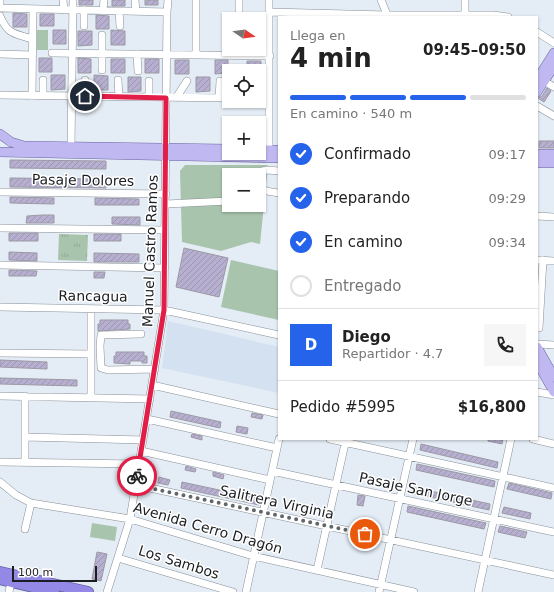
<!DOCTYPE html>
<html lang="es">
<meta charset="utf-8">
<style>
:root{--surface:#fff;--page:#f6f6f6;--text:#222;--muted:#767676;--line:#e0e0e0;--accent:#2563eb}
body{margin:0;font-family:"DejaVu Sans",sans-serif;background:var(--page);color:var(--text);height:100vh;display:flex;flex-direction:column;font-size:15px;white-space:nowrap}
*{box-sizing:border-box;margin:0}
p{font-size:13px;color:var(--muted)}
.icon{flex:none;width:22px;height:22px;fill:none;stroke:currentColor;stroke-width:2;stroke-linecap:round;stroke-linejoin:round}
.map{position:relative;flex:1;overflow:hidden}
.drawer{position:absolute;left:278px;top:16px;width:260px;height:424px;display:flex;flex-direction:column;background:var(--surface);border-radius:0px;box-shadow:0 1px 3px #0004}
.drawer>*{flex:none}
.needle{width:26px;rotate:103deg}
.tools{position:absolute;left:222px;top:12px;display:grid;gap:8px}
.tools a{display:grid;place-items:center;width:44px;height:44px;border-radius:0px;background:var(--surface);box-shadow:0 1px 3px #0004;font-size:20px}
.scale{position:absolute;left:12px;bottom:10px;width:85px;box-sizing:border-box;padding-left:4px;border:2px solid #1b1e21;border-top:0;font-size:11px;line-height:14px;white-space:nowrap;color:#1b1e21;-webkit-text-stroke:3px #fff;paint-order:stroke}
.pin{position:absolute;display:grid;place-items:center;width:34px;height:34px;color:#fff;margin:-17px;border:2px solid #fff;border-radius:50%;box-shadow:0 1px 4px #0007}
.courier{position:absolute;display:grid;place-items:center;width:40px;height:40px;margin:-20px;border:3px solid #e11d48;border-radius:50%;background:#fff;color:#222;box-shadow:0 1px 5px #0007}
.head em{font-style:normal;font-weight:600}
.head div{display:flex;flex-direction:column-reverse}
.head{display:flex;align-items:center;justify-content:space-between;height:68px;padding:0 12px}
h1{font-size:26px;font-weight:600;line-height:30px}
.bar{display:grid;grid-template-columns:repeat(4,1fr);gap:6px 4px;align-content:center;height:48px;padding:0 12px}
.bar i{height:5px;border-radius:3px;background:var(--line)}
.bar .active{background:var(--accent)}
.bar p{grid-column:span 4}
.line{display:flex;align-items:center;gap:10px;padding:0 12px;border-top:1px solid var(--line)}
.line div{flex:1}
.round{display:grid;place-items:center;flex:none;width:42px;height:42px;border-radius:0px;background:var(--page)}
ol{padding:0 12px;list-style:none}
li{display:flex;align-items:center;gap:12px;height:44px}
li p{margin-inline-start:auto}
li .icon{padding:4px;border-radius:50%;background:var(--accent);color:#fff;stroke-width:4}
li:last-child{color:var(--muted)}
li i{width:22px;height:22px;border:2px solid var(--line);border-radius:50%}
.map>svg:first-child{display:block}
</style>
<div class="map">
<svg width="554" height="592" viewBox="0 0 554 592">
<defs>
<pattern id="grass-tufts" width="24" height="20" patternUnits="userSpaceOnUse"><rect width="24" height="20" fill="#a9c4ad"/><path d="M3 7l-1-3M5 7V3M7 7l1-3M15 17l-1-3M17 17v-4M19 17l1-3" fill="none" stroke="#91a895"/></pattern>
<pattern id="building-hatch" width="6" height="6" patternUnits="userSpaceOnUse"><rect width="6" height="6" fill="#b7afcf"/><path d="M-1 1l2-2M0 6l6-6M5 7l2-2" fill="none" stroke="#9d96b1"/></pattern>
</defs>
<rect width="100%" height="100%" fill="#e4ecf5"/>
<!-- built -->
<path fill="#d4e1f0" d="M168,321L279,347V393L162,368Z"/>
<!-- grass -->
<path fill="url(#grass-tufts)" d="M59,234L88,235L87,261L58,260Z"/>
<!-- pitch -->
<path fill="#a9c4ad" fill-rule="evenodd" d="M37,30H48V50H37Z
M185,165H268L260,244L251,242L221,251L182,242L180,171ZM229,175H259V205H229Z
M231,260L279,271V320L221,307Z
M92,523L117,527L115,541L90,537Z"/>
<!-- building -->
<path fill="url(#building-hatch)" stroke="#9b99a4" d="M79,0H93V5H79Z
M112,0H125V6H112Z
M145,0H158V5H145Z
M13,13L27,14V27H13Z
M40,14H54V26H40Z
M96,15L109,16V29H96Z
M53,30H66V44H53Z
M111,30L125,31V45H111Z
M78,31H92V45L78,46Z
M39,58H52V72H39Z
M78,58L91,59V73H78Z
M111,59H125V73H111Z
M145,59H159V73H145Z
M175,60H189V74H175Z
M215,60H228V73L215,74Z
M247,61H261V71H247Z
M51,75H65V89L51,90Z
M94,75L108,76V90H94Z
M128,77H141V91L128,92Z
M196,77H210V91L196,92Z
M547,88L551,91L544,102L538,98L542,96Z
M539,141H554V148H539Z
M10,160L106,161V169L10,168Z
M10,178L89,179V181H106V188L10,187Z
M10,197L54,198V204L10,203Z
M95,198L139,199V205H95Z
M43,215H54V223H26L27,216Z
M112,217H140V225L112,224Z
M9,233H38V241H9Z
M94,234H121V241H94Z
M184,248L228,258L219,297L176,287Z
M9,252L37,253V261L9,260Z
M94,253L139,254V262H94Z
M9,270L37,271L36,276H9Z
M94,272H105L104,278H94Z
M100,320H128V324H130V329L98,331V324H100Z
M116,352H144V356H147V363H142V361H130V364L114,363V356H116Z
M0,360L47,362V369L0,367Z
M0,378L77,380V386L0,384Z
M171,411L221,422L220,428L170,417Z
M252,413L263,415L262,419L251,417Z
M237,426L248,428L247,434L236,432Z
M192,434L202,436V440L191,437Z
M488,439H503L502,444L488,441Z
M421,444L498,462L497,468L420,450Z
M417,464L495,481L494,487L416,470Z
M186,466L196,469L195,472L185,470Z
M213,472L224,475L223,479L213,476Z
M159,477L170,480L168,485L158,483Z
M182,482L261,499L259,505L181,488Z
M509,483L552,493L551,499L507,489Z
M412,487L490,504L489,510L411,493Z
M358,495L365,496L363,506L357,505Z
M408,506L486,523L484,529L407,512Z
M504,507L531,513L530,519L502,513Z
M500,526L527,532L525,538L498,532Z
M97,552L107,554L101,581L92,579Z"/>
<g fill="none" stroke-linecap="round" stroke-linejoin="round">
<defs>
<path id="minor" d="M63,0L64,10
M135,0L136,11
M381,0L388,17
M0,3V0
M0,8L167,12
M84,10V26
M103,10L104,0
M119,11L120,26
M270,12L387,15H493L508,17
M465,15V0
M0,16C8,35 14,33 32,39
M239,19V0
M537,32L554,43
M52,53L270,56
M0,54L32,55
M137,54L138,71
M196,55V0
M102,70V35
M43,80V96
M85,80V97
M118,80L119,97
M544,81L554,87
M0,95L229,98
M32,96L33,9
M149,97V81
M176,98L187,81
M219,98L220,81
M259,99H269
M537,106L554,116
M71,147L73,0
M269,150V0
M259,176L262,171L267,170L279,171
M259,182C262,193 269,191 279,193
M0,192L166,194
M166,204L229,201
M537,216L554,217
M0,228L165,230
M537,260L554,261
M0,265L165,268
M0,307L164,310L279,335
M539,328L543,260
M141,334L101,335L100,346L101,368L108,370L155,369
M537,344L554,345
M0,353L91,354
M152,385L279,414
M537,392L554,395
M0,396L150,399
M91,398V309
M147,419L277,448
M25,437L143,440
M330,439L554,488
M533,439L554,444
M141,451L270,480
M0,462L139,464
M25,462V396
M272,471L554,532
M0,482L16,495L31,503L130,519L253,556L414,592
M136,485L554,575
M25,529L31,503
M118,558L233,592
M317,570L346,439
M9,592L11,582
M107,592L130,519L164,310L167,12L168,0
M246,592L279,439
M379,592L413,439
M478,592L511,439"/>
<path id="major" d="M537,80L554,53
M537,92L554,66
M0,134L11,142L24,146L229,149
M259,150H279
M0,152L279,158
M537,154H554
M537,163H554
M537,347L554,377
M537,362L554,392"/>
<path id="highway" d="M0,572L88,592
M0,579L54,592"/>
</defs>
<!-- minor casing -->
<use href="#minor" stroke="#888f97" stroke-width="8"/>
<!-- major casing -->
<use href="#major" stroke="#6a63a2" stroke-width="10"/>
<!-- highway casing -->
<use href="#highway" stroke="#6a63a2" stroke-width="12"/>
<!-- minor -->
<use href="#minor" stroke="#fff" stroke-width="7"/>
<!-- major -->
<use href="#major" stroke="#bfb8f1" stroke-width="9"/>
<!-- highway -->
<use href="#highway" stroke="#9488e7" stroke-width="10"/>
</g>
<g fill="none" stroke-linecap="round" stroke-linejoin="round">
<!-- done -->
<path stroke="#61666b" stroke-width="4" stroke-dasharray="0 7.2" d="M137,476L136,485L365,534"/>
<!-- route -->
<path stroke="#e11d48" stroke-width="5" d="M85,96L166,98L164,310L137,476"/>
</g>
<g text-anchor="middle" stroke-width="3" stroke-linejoin="round" paint-order="stroke">
<!-- street labels -->
<g font-size="14" fill="#1b1e21" stroke="#fff">
<text transform="translate(83 180) rotate(1)" y="5">Pasaje Dolores</text>
<text transform="translate(150 251) rotate(-88)" y="5">Manuel Castro Ramos</text>
<text transform="translate(93 296) rotate(1)" y="5">Rancagua</text>
<text transform="translate(416 489) rotate(12)" y="5">Pasaje San Jorge</text>
<text transform="translate(277 502) rotate(12)" y="5">Salitrera Virginia</text>
<text transform="translate(208 528) rotate(16)" y="5">Avenida Cerro Dragón</text>
<text transform="translate(179 562) rotate(17)" y="5">Los Sambos</text>
</g>
</g>
</svg>
<div class="tools">
<a><svg class="needle" viewBox="-14 -14 28 28"><path d="M0-13l5 13h-10z" fill="#e53935"/><path d="M0 13l5-13h-10z" fill="#767676"/></svg></a>
<a><svg class="icon" aria-label="locate" viewBox="0 0 24 24"><circle cx="12" cy="12" r="6"/><path d="M12 2v4M12 18v4M2 12h4M18 12h4"/></svg></a>
<a>+</a>
<a>−</a>
</div>
<div class="scale">100 m</div>
<div class="pin" style="left:365px;top:534px;background:#ea580c"><svg class="icon" aria-label="bag" viewBox="0 0 24 24"><path d="M5 8h14l-1 12H6zM9 8a3 3 0 0 1 6 0"/></svg></div>
<div class="pin" style="left:85px;top:96px;background:#1f2937"><svg class="icon" aria-label="home" viewBox="0 0 24 24"><path d="M3 11l9-7 9 7M6 9v11h12V9"/></svg></div>
<div class="courier" style="left:137px;top:476px"><svg class="icon" aria-label="bike" viewBox="0 0 24 24"><circle cx="6" cy="16" r="4"/><circle cx="18" cy="16" r="4"/><path d="M6 16l4-8h5l3 8M10 8l3 8H6M13 5h3"/></svg></div>
<section class="drawer">
<div class="head"><div><h1>4 min</h1><p>Llega en</p></div><em>09:45–09:50</em></div>
<div class="bar"><i class="active"></i><i class="active"></i><i class="active"></i><i></i><p>En camino · 540 m</p></div>
<ol>
<li><svg class="icon" aria-label="check" viewBox="0 0 24 24"><path d="M5 12l5 5 9-10"/></svg>Confirmado<p>09:17</p></li>
<li><svg class="icon" aria-label="check" viewBox="0 0 24 24"><path d="M5 12l5 5 9-10"/></svg>Preparando<p>09:29</p></li>
<li><svg class="icon" aria-label="check" viewBox="0 0 24 24"><path d="M5 12l5 5 9-10"/></svg>En camino<p>09:34</p></li>
<li><i></i>Entregado</li>
</ol>
<div class="line" style="height:72px"><b class="round" style="background:var(--accent);color:#fff">D</b><div><b>Diego</b><p>Repartidor · 4.7</p></div><a class="round"><svg class="icon" aria-label="phone" viewBox="0 0 24 24"><path d="M5 4h4l2 5-3 2q2 4 5 5l2-3 5 2v4C11 20 4 13 5 4z"/></svg></a></div>
<div class="line" style="height:52px"><div>Pedido #5995</div><b>$16,800</b></div>
</section>
</div>
